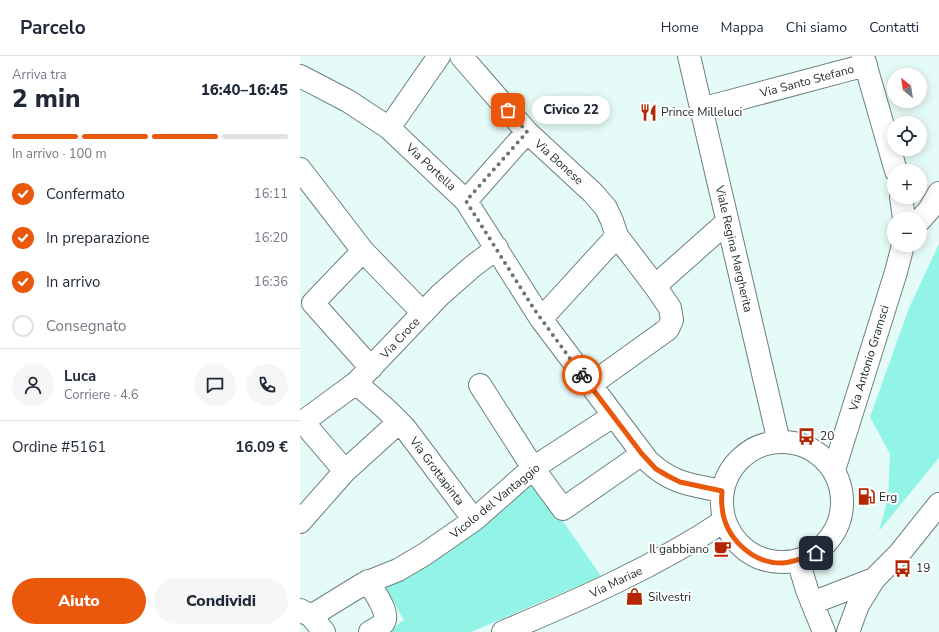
<!DOCTYPE html>
<html lang="it">
<meta charset="utf-8">
<style>
:root{--surface:#fff;--page:#f6f6f7;--text:#1f2937;--muted:#747a83;--line:#e0e1e3;--accent:#ea580c}
body{margin:0;font-family:"Nunito Sans",sans-serif;background:var(--page);color:var(--text);height:100vh;display:flex;flex-direction:column;font-size:15px;white-space:nowrap}
*{box-sizing:border-box;margin:0}
p{font-size:13px;color:var(--muted)}
.icon{flex:none;width:22px;height:22px;fill:none;stroke:currentColor;stroke-width:2;stroke-linecap:round;stroke-linejoin:round}
.map{position:relative;flex:1;overflow:hidden}
.sheet{display:flex;flex-direction:column;background:var(--surface);width:300px}
.sheet>*{flex:none}
.needle{width:26px;rotate:330deg}
.buttons{position:absolute;left:587px;top:12px;display:grid;gap:8px}
.buttons a{display:grid;place-items:center;width:40px;height:40px;border-radius:50%;background:var(--surface);box-shadow:0 2px 10px #0003;font-size:20px}
.pin{position:absolute;display:grid;place-items:center;width:34px;height:34px;color:#fff;margin:-17px;border-radius:8px;box-shadow:0 2px 6px #0006}
.courier{position:absolute;display:grid;place-items:center;width:40px;height:40px;margin:-20px;border:3px solid #ea580c;border-radius:50%;background:#fff;color:#222;box-shadow:0 1px 5px #0007}
.bubble{position:absolute;height:28px;border-radius:14px;background:var(--surface);box-shadow:0 2px 10px #0003;font-size:13px;font-weight:800;line-height:28px;text-align:center}
.summary em{font-style:normal;font-weight:800}
.summary div{display:flex;flex-direction:column-reverse}
.summary{display:flex;align-items:center;justify-content:space-between;height:68px;padding:0 12px}
h1{font-size:26px;font-weight:800;line-height:30px}
.bar{display:grid;grid-template-columns:repeat(4,1fr);gap:6px 4px;align-content:center;height:48px;padding:0 12px}
.bar i{height:5px;border-radius:3px;background:var(--line)}
.bar .current{background:var(--accent)}
.bar p{grid-column:span 4}
.line{display:flex;align-items:center;gap:10px;padding:0 12px;border-top:1px solid var(--line)}
.line div{flex:1}
.round{display:grid;place-items:center;flex:none;width:42px;height:42px;border-radius:21px;background:var(--page)}
ol{padding:0 12px;list-style:none}
li{display:flex;align-items:center;gap:12px;height:44px}
li p{margin-inline-start:auto}
li .icon{padding:4px;border-radius:50%;background:var(--accent);color:#fff;stroke-width:4}
li:last-child{color:var(--muted)}
li i{width:22px;height:22px;border:2px solid var(--line);border-radius:50%}
.action{display:flex;gap:8px;margin-top:auto;padding:8px 12px}
.action a{flex:1;height:46px;border-radius:24px;background:var(--accent);color:#fff;font-size:16px;font-weight:800;line-height:46px;text-align:center}
.action a+a{background:var(--page);color:var(--text)}
header{display:flex;align-items:center;gap:24px;box-sizing:border-box;height:56px;padding:0 20px;background:var(--surface);border-bottom:1px solid var(--line)}
header strong{font-size:19px}
nav{display:flex;gap:22px;margin-inline-start:auto;font-size:14px}
main{display:flex;flex:1;min-height:0}
.map>svg:first-child{display:block}
</style>
<header>
<strong>Parcelo</strong>
<nav><a>Home</a><a>Mappa</a><a>Chi siamo</a><a>Contatti</a></nav>
</header>
<main>
<section class="sheet">
<div class="summary"><div><h1>2 min</h1><p>Arriva tra</p></div><em>16:40–16:45</em></div>
<div class="bar"><i class="current"></i><i class="current"></i><i class="current"></i><i></i><p>In arrivo · 100 m</p></div>
<ol>
<li><svg class="icon" aria-label="check" viewBox="0 0 24 24"><path d="M5 12l5 5 9-10"/></svg>Confermato<p>16:11</p></li>
<li><svg class="icon" aria-label="check" viewBox="0 0 24 24"><path d="M5 12l5 5 9-10"/></svg>In preparazione<p>16:20</p></li>
<li><svg class="icon" aria-label="check" viewBox="0 0 24 24"><path d="M5 12l5 5 9-10"/></svg>In arrivo<p>16:36</p></li>
<li><i></i>Consegnato</li>
</ol>
<div class="line" style="height:72px"><a class="round"><svg class="icon" aria-label="person" viewBox="0 0 24 24"><circle cx="12" cy="8" r="4"/><path d="M4 21q1-7 8-7t8 7"/></svg></a><div><b>Luca</b><p>Corriere · 4.6</p></div><a class="round"><svg class="icon" aria-label="chat" viewBox="0 0 24 24"><path d="M4 5h16v11H9l-5 4z"/></svg></a><a class="round"><svg class="icon" aria-label="phone" viewBox="0 0 24 24"><path d="M5 4h4l2 5-3 2q2 4 5 5l2-3 5 2v4C11 20 4 13 5 4z"/></svg></a></div>
<div class="line" style="height:52px"><div>Ordine #5161</div><b>16.09 €</b></div>
<div class="action"><a>Aiuto</a><a>Condividi</a></div>
</section>
<div class="map">
<svg width="639" height="576" viewBox="0 0 639 576">
<rect width="100%" height="100%" fill="#e5fbf7"/>
<!-- green -->
<path fill="#92f4e6" d="M639,188V402L579,475L588,442L590,398L570,361L609,252Z
M233,422L301,520L171,576H87L104,564L82,527Z"/>
<g fill="none" stroke-linecap="round" stroke-linejoin="round">
<defs>
<path id="minor" d="M161,0L227,76L293,137L306,152L312,165L317,180L355,230L370,252L372,264L368,273L290,329
M389,0L479,386
M563,0L596,115
M0,20L48,45L89,72L166,145L241,263L348,405C372,428 392,429 422,435
M401,53L566,9
M89,72L139,0
M0,113L63,195
M601,141L604,163
M166,145L227,76
M620,164L629,154L639,137
M355,230L427,166
M241,263L317,180
M71,312L13,247L63,195L123,257
M56,327L87,354L105,372L174,464
M180,329L233,412L263,453L342,398
M3,366L45,415
M0,368L56,327L140,239L172,211L197,192
M422 446a60 60 0 1 1 120 0a60 60 0 1 1-120 0Z
M534,414L596,216L603,189
M0,466L45,415L99,366
M498,504L507,534L524,576
M68,525C73,534 90,557 84,566C81,571 75,573 70,576
M512,547L574,523
M0,554L11,560L24,576
M11,560L63,528L98,514L125,498L174,464L233,412L313,360
M203,576C279,544 355,511 424,465
M548,576L558,549L574,523L599,498L639,448"/>
</defs>
<!-- minor casing -->
<use href="#minor" stroke="#6c807c" stroke-width="24"/>
<!-- minor -->
<use href="#minor" stroke="#fff" stroke-width="22"/>
</g>
<g fill="none" stroke-linecap="round" stroke-linejoin="round">
<!-- done -->
<path stroke="#697674" stroke-width="4" stroke-dasharray="0 7.2" d="M208,54L227,76L166,145L234,253L282,319"/>
<!-- route -->
<path stroke="#ea580c" stroke-width="5" d="M282,319L342,398L356,413L368,420L380,426L422,435C422,440 421,445 422,450C424,481 452,508 483,507C495,506 505,501 516,497"/>
</g>
<!-- icons -->
<defs>
<symbol id="restaurant-bare" viewBox="-9 -9 18 18"><path d="M-5-6h1v4h1v-4h1v4h1v-4h1v5L-1.5 .5V6h-2V.5L-5-1ZM5-6V6H3V1.5H1.5Q1.5-4 5-6Z" fill="#b32703" stroke="#fff" stroke-width="2.5" paint-order="stroke"/></symbol>
<symbol id="bus-bare" viewBox="-9 -9 18 18"><path d="M-5-6H5V4H4V6H2V4H-2V6H-4V4H-5ZM-3.5-4V0h7V-4ZM-3.5 1.2v1.5H-2V1.2ZM2 1.2v1.5H3.5V1.2Z" fill="#b32703" stroke="#fff" stroke-width="2.5" paint-order="stroke"/></symbol>
<symbol id="fuel-bare" viewBox="-9 -9 18 18"><path d="M-5.5-6h7V0h2V4h1.3V-2.5L3-4.5l.8-.8L6-3V5H2.5V1h-1V6h-7ZM-4.2-4.7v3.2H.2V-4.7Z" fill="#b32703" stroke="#fff" stroke-width="2.5" paint-order="stroke"/></symbol>
<symbol id="cafe-bare" viewBox="-9 -9 18 18"><path d="M-5.5-4.5H6V0H3Q3 3.5 0 3.5H-2.5Q-5.5 3.5-5.5 0ZM3-3.2v2h1.7v-2ZM-6 4.5H4V6H-6Z" fill="#b32703" stroke="#fff" stroke-width="2.5" paint-order="stroke"/></symbol>
<symbol id="shop-bare" viewBox="-9 -9 18 18"><path d="M-5-2.5h2.3a2.7 3.5 0 0 1 5.4 0H5L5.5 6h-11ZM-1.5-2.5h3a1.5 2.3 0 0 0-3 0Z" fill="#b32703" stroke="#fff" stroke-width="2.5" paint-order="stroke"/></symbol>
</defs>
<g fill-rule="evenodd">
<use href="#restaurant-bare" x="336" y="44" width="25" height="25"/>
<use href="#bus-bare" x="494" y="368" width="25" height="25"/>
<use href="#fuel-bare" x="554" y="428" width="25" height="25"/>
<use href="#cafe-bare" x="410" y="480" width="25" height="25"/>
<use href="#bus-bare" x="590" y="500" width="25" height="25"/>
<use href="#shop-bare" x="322" y="528" width="25" height="25"/>
</g>
<g text-anchor="middle" stroke-width="4" stroke-linejoin="round" paint-order="stroke">
<!-- street labels -->
<g font-size="12" fill="#262e2d" stroke="#fff">
<text transform="translate(507 25) rotate(-15)" y="4">Via Santo Stefano</text>
<text transform="translate(259 106) rotate(42)" y="4">Via Bonese</text>
<text transform="translate(131 111) rotate(43)" y="4">Via Portella</text>
<text transform="translate(434 193) rotate(77)" y="4">Viale Regina Margherita</text>
<text transform="translate(100 282) rotate(-47)" y="4">Via Croce</text>
<text transform="translate(569 302) rotate(-73)" y="4">Via Antonio Gramsci</text>
<text transform="translate(137 415) rotate(53)" y="4">Via Grottapinta</text>
<text transform="translate(195 445) rotate(-39)" y="4">Vicolo del Vantaggio</text>
<text transform="translate(316 526) rotate(-26)" y="4">Via Mariae</text>
</g>
<!-- poi labels -->
<g font-size="12" fill="#262e2d" stroke="#fff" text-anchor="start">
<text x="361" y="60">Prince Milleluci</text>
<text x="520" y="384">20</text>
<text x="579" y="445">Erg</text>
<text x="409" y="497" text-anchor="end">Il gabbiano</text>
<text x="616" y="516">19</text>
<text x="348" y="545">Silvestri</text>
</g>
</g>
</svg>
<div class="buttons">
<a><svg class="needle" viewBox="-14 -14 28 28"><path d="M0-13l5 13h-10z" fill="#e53935"/><path d="M0 13l5-13h-10z" fill="#747a83"/></svg></a>
<a><svg class="icon" aria-label="locate" viewBox="0 0 24 24"><circle cx="12" cy="12" r="6"/><path d="M12 2v4M12 18v4M2 12h4M18 12h4"/></svg></a>
<a>+</a>
<a>−</a>
</div>
<div class="pin" style="left:208px;top:54px;background:#ea580c"><svg class="icon" aria-label="bag" viewBox="0 0 24 24"><path d="M5 8h14l-1 12H6zM9 8a3 3 0 0 1 6 0"/></svg></div>
<div class="pin" style="left:516px;top:497px;background:#1f2937"><svg class="icon" aria-label="home" viewBox="0 0 24 24"><path d="M3 11l9-7 9 7M6 9v11h12V9"/></svg></div>
<div class="courier" style="left:282px;top:319px"><svg class="icon" aria-label="bike" viewBox="0 0 24 24"><circle cx="6" cy="16" r="4"/><circle cx="18" cy="16" r="4"/><path d="M6 16l4-8h5l3 8M10 8l3 8H6M13 5h3"/></svg></div>
<div class="bubble" style="left:232px;top:40px;width:78px">Civico 22</div>
</div>
</main>
